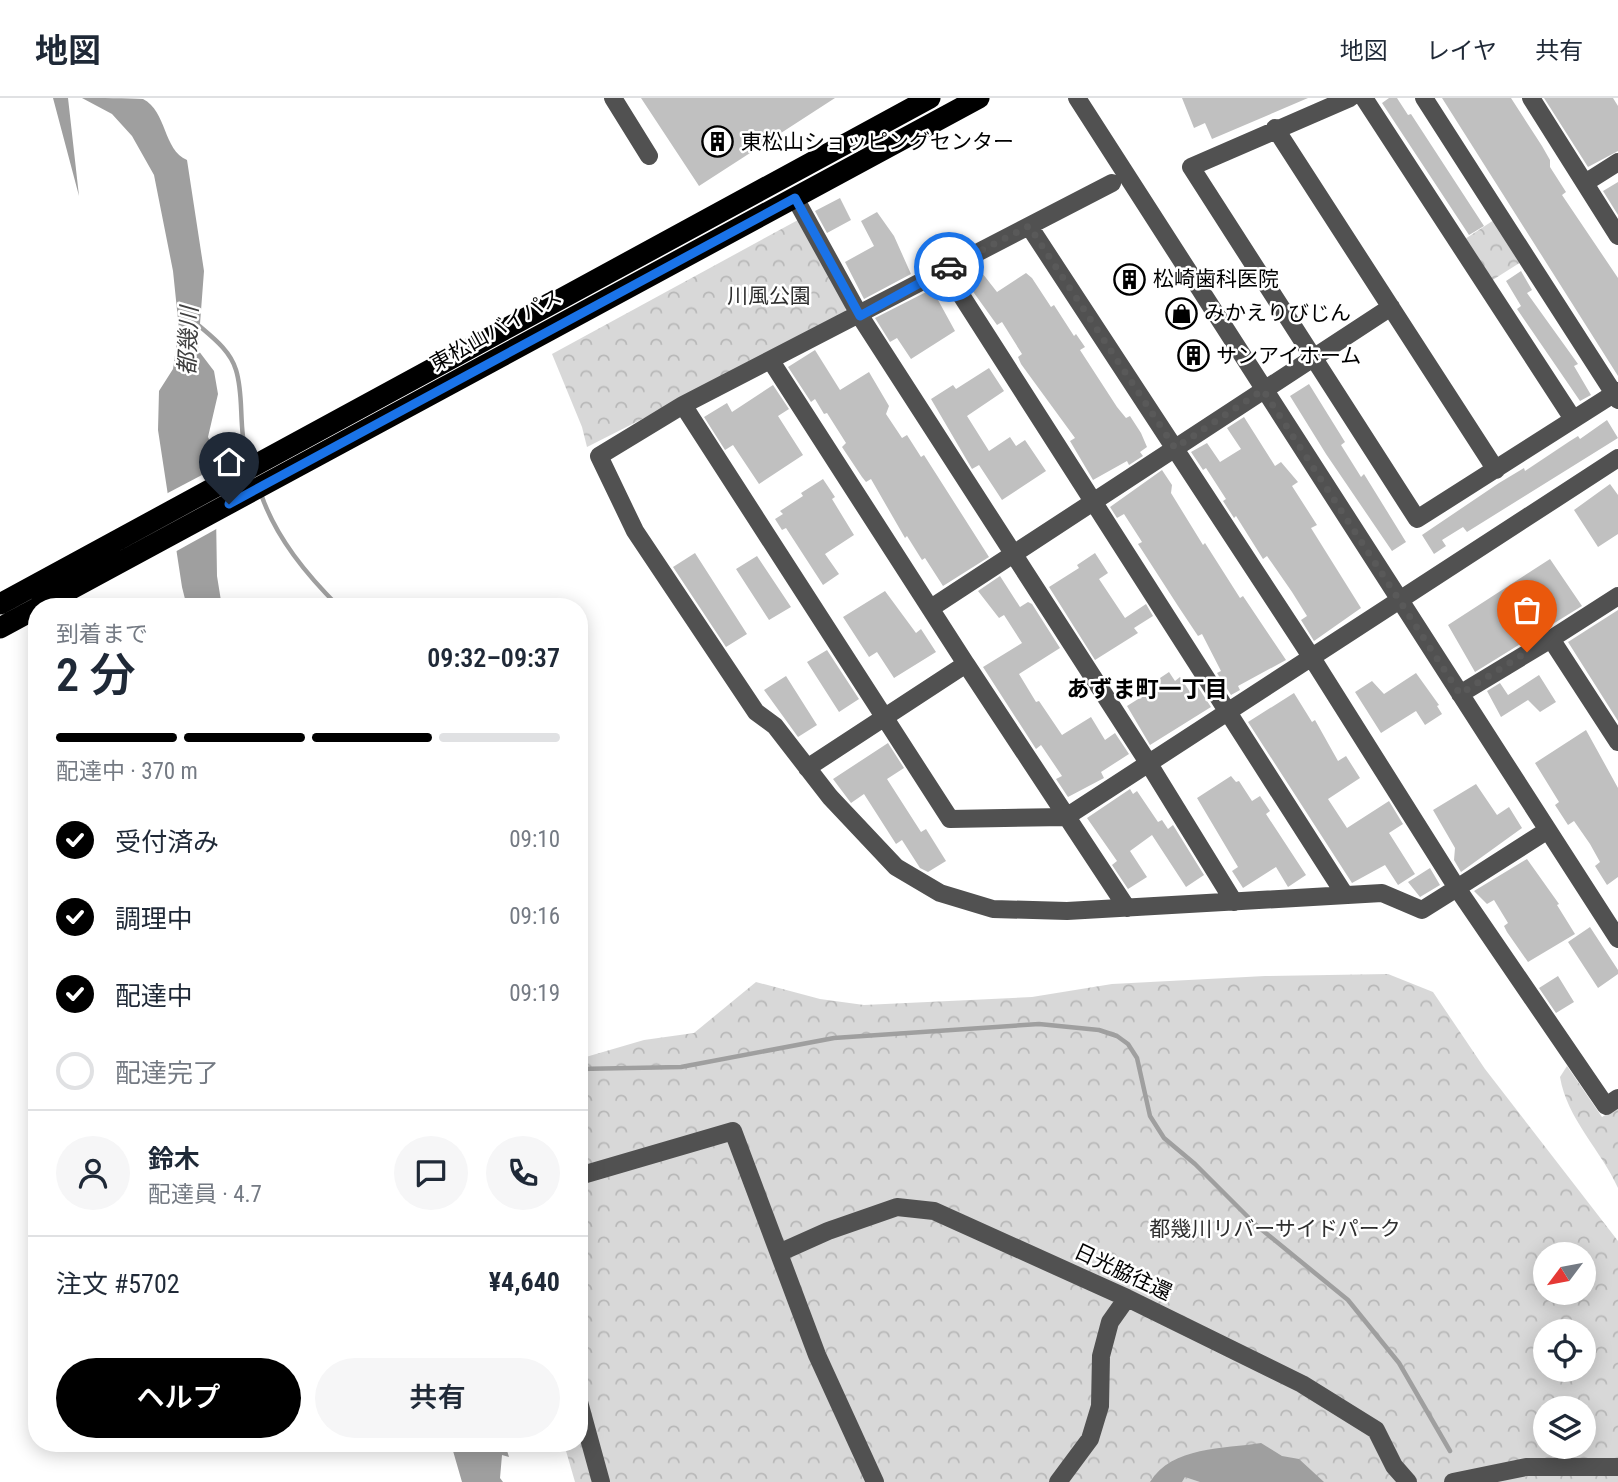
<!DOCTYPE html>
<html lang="ja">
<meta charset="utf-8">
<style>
:root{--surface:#fff;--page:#f6f6f7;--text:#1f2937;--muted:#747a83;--line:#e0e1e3;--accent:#000}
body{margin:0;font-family:"Roboto Condensed","Noto Sans JP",sans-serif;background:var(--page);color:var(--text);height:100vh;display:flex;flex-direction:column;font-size:26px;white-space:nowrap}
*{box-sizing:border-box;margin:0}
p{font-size:23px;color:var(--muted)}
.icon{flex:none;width:38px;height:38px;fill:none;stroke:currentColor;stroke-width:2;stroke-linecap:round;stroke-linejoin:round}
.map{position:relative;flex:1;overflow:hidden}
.details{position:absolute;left:28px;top:500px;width:560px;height:854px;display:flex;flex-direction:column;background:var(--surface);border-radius:28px;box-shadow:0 4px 18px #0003}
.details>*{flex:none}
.needle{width:46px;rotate:238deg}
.tools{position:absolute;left:1533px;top:1144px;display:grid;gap:14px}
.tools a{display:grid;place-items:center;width:63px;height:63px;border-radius:50%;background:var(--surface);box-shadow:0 4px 18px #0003;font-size:35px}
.pin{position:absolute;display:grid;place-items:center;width:60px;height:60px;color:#fff;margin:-72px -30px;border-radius:50% 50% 50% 0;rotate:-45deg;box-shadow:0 0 7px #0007}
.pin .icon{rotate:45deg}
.courier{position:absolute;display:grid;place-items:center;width:70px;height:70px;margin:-35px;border:5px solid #1a73e8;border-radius:50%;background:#fff;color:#222;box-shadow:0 2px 9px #0007}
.summary em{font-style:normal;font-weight:600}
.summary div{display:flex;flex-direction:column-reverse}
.summary{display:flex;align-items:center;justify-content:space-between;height:119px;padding:0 28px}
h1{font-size:46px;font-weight:600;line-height:52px}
.bar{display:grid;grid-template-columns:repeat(4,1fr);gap:10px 7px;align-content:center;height:84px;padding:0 28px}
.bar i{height:9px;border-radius:5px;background:var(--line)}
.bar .on{background:var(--accent)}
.bar p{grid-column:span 4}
.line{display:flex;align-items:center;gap:18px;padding:0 28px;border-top:2px solid var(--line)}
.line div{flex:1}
.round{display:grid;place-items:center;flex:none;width:74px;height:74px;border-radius:37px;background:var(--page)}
ol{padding:0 28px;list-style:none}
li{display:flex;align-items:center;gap:21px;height:77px}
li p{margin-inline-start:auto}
li .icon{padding:7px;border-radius:50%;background:var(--accent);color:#fff;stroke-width:4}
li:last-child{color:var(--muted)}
li i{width:38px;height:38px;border:4px solid var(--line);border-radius:50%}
.action{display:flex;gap:14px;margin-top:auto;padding:14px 28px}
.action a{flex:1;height:80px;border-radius:42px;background:var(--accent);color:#fff;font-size:28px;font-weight:600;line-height:80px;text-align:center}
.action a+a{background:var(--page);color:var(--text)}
header{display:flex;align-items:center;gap:42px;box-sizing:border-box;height:98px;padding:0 35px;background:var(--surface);border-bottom:2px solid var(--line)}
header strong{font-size:33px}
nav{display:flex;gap:38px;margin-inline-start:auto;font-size:24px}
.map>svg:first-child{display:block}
</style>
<header>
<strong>地図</strong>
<nav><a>地図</a><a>レイヤ</a><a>共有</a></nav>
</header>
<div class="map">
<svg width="1618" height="1384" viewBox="0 0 1618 1384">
<defs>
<pattern id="park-crowns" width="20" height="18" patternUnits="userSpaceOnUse" patternTransform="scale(1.75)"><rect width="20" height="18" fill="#d8d8d8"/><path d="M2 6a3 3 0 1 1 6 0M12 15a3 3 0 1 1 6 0" fill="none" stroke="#b8b8b8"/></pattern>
</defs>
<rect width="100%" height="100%" fill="#fff"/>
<!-- park -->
<path fill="url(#park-crowns)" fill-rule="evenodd" d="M798,122L846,209L845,218L587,349L582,329L552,256Z
M1494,122L1521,164L1491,183L1465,141Z
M1388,876L1433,894L1485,971L1618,1143V1384H575L564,1346H579V961L644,942L694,935L756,884L820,901L864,907L1032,899L1112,886L1265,878ZM1545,1157H1584V1195H1545ZM1545,1234H1584V1272H1545ZM1545,1311H1584V1349H1545Z
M1567,968L1602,1019L1618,1010V1090C1601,1052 1567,1021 1560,979Z"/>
<!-- water -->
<path fill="#9f9f9f" d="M53,0H68L79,98Z
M82,0C99,0 128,0 143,1C167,13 163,52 187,62L204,173L198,252L214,273L218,296L208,339L215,354L217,478L222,509H187L182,489L158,332L159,293L173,271L179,231L173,173L154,77L132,38L112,16Z
M1261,1345L1282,1358L1299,1361L1324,1384H1200L1185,1379L1182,1384H1150C1172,1348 1224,1351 1261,1345Z
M451,1346H505L509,1359L502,1357L500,1380L503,1384H462Z"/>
<!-- pier -->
<path fill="#fff" d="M219,368L220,429L173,455L164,397Z"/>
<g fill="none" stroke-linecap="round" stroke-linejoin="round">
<!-- stream -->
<path stroke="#9f9f9f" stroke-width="4.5" d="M197,226C212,239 230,252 236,272C245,301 237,331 249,365
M261,396C276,440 307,477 339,509
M579,971L681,969L834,940L1039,926L1099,932L1117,938L1128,946L1137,960L1150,1018L1164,1040L1195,1066L1256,1127L1348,1202L1399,1265L1450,1353"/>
</g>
<!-- building -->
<path fill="#c0c0c0" d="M641,0H835L699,88Z
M1182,0H1308L1212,41L1205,25L1194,30Z
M1389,0H1397L1408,17L1411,16L1484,128L1469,137L1382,5Z
M1442,0H1511L1542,48L1550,62V69L1566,94L1562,97L1618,180V278Z
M1544,0H1613L1618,8V53L1588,69Z
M1618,84V117L1603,93Z
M840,100L851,122L827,135L815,113Z
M877,114L894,138L911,176L864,201L845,164L874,148L861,123Z
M979,171L997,194L1026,175L1032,180L1051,209L1054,207L1074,238L1076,236L1085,249L1080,252L1117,309L1126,320L1130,318L1141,335L1147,349L1140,354L1143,358L1129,367L1127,363L1093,382L1070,343L1075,340L1021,266L1018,259L1022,256L1002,224L997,227L964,181Z
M1521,173L1532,192L1527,195L1578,266L1574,268L1591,297L1580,303L1517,211L1521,208L1506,183Z
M932,191L955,233L911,261L897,240L890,244L875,220Z
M815,252L840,292L869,274L889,308L886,316L902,340L907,337L921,359L924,357L989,459L943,488L925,460L922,462L907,438L905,440L871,381L866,384L862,379L842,349L846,345L827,315L824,316L815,301L811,304L788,269Z
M989,270L1004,293L967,318L989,353L1010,339L1016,348L1025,342L1046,373L1002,402L979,367L972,371L931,301L953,287L956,291Z
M1309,286L1345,344L1341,347L1361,379L1364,376L1406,444L1392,453L1326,356L1290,298Z
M773,287L789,311L778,318L803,357L759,386L733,347L725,352L704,319L727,305L732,314Z
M1244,319L1275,368L1281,364L1298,384L1292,388L1317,427L1311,430L1361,510L1314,543L1301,522L1307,518L1292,494L1267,458L1263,461L1236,418L1234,420L1223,403L1226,401L1206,370L1203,372L1191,354L1207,345L1220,364L1241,351L1227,330Z
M1607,322L1618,340L1467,434L1463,429L1442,442L1446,448L1434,456L1422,437L1499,385L1524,370L1525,373L1570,343L1578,338L1580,341Z
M1162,372L1172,387L1171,395L1203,447L1205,445L1240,500L1243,498L1286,562L1238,588L1240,592L1231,597L1217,575L1221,573L1202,536L1198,538L1178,508L1138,446L1142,444L1124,416L1117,420L1110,409Z
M823,381L835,399L832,401L854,437L825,456L839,476L823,487L786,430L782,432L775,421L783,416L780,413L803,398L801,395Z
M1610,386L1618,397V436L1598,449L1574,412Z
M695,455L747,536L726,549L673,469Z
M1095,455L1108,475L1099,481L1125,520L1146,506L1153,518L1134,530L1138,535L1095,562L1049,489L1079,470L1077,467Z
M757,458L791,509L769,522L736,471Z
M1550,461L1582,508L1475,574L1448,527Z
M1000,478L1020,509L1028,504L1032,506L1060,550L1019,576L1036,604L1039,603L1062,637L1091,619L1105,642L1115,635L1129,656L1101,674L1104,680L1068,699L1056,681L1062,678L1041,647L1036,651L983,569L1022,545L1004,517L999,520L978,493Z
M885,493L916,535L921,531L936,554L894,580L877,554L869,559L843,519Z
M1618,512V623L1568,544Z
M827,552L859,601L839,614L807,564Z
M1169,574L1175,583L1180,579L1190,594L1198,589L1211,609L1150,647L1127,608L1154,591L1151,586Z
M1416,575L1439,607L1437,608L1442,616L1425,627L1416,613L1381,635L1355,594L1372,583L1384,596Z
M1539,577L1556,604L1540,614L1528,602L1501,619L1487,593L1500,585L1508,597Z
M786,578L817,627L798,639L764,592Z
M1294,595L1312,624L1315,622L1338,663L1346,658L1360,680L1328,701L1347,730L1389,703L1403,726L1389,735L1415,776L1398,787L1385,767L1352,785L1248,624Z
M1586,632L1618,690V779L1607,787L1595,768L1600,764L1590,746L1574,723L1568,727L1555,707L1559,704L1535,665Z
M888,645L904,670L887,681L921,734L926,731L946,763L928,774L920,770L902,742L896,746L864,696L851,705L833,681Z
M1231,678L1236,684L1239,683L1252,703L1260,698L1270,713L1266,716L1306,777L1288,789L1276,769L1243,790L1232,773L1238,769L1197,700Z
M1476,686L1497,717L1509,709L1522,730L1461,774L1454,762L1455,750L1433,712Z
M1130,691L1133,696L1137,693L1158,724L1162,722L1168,731L1173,727L1204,777L1186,789L1152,737L1130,753L1147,779L1128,791L1112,767L1117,763L1087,720Z
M1527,761L1559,806L1557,807L1575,836L1528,864L1507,834L1504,828L1508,825L1494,802L1487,806L1474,793Z
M1430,770L1440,787L1420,799L1408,784Z
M1590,829L1618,872V876L1598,890L1568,844Z
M1558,878L1574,904L1556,915L1539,890Z"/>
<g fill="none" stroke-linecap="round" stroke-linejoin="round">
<!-- minor -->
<path stroke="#515151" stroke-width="18" d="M613,0L649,58
M1077,0L1618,841
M1350,0L1191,69L1417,421L1618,293
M1364,0L1573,321
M1424,0L1618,302
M1531,0L1618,138
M1275,30L1496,372
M1112,85L683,307L599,358L635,433L756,614L775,628L830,699L896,769L940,795L993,811L1067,813L1382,795L1422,812L1457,790L1606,1008L1618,1000
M1585,85L1618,64
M795,100L860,218L1149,666L1234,804
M1029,128L1312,560L1457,790L1548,732
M945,172L1345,797
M771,263L966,566
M683,307L950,721L1066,719L1618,360
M1618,498L1551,541L1618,644
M931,510L1391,209
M1460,596L1551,541
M807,670L966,566L1127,810
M579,1078L733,1033L817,1257L875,1384
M781,1154L828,1133L897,1109L934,1113L1127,1200L1302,1286L1376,1332L1394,1368L1408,1384
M579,1304L601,1384
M1058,1384L1090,1341L1100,1308L1101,1258L1110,1224L1127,1200
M1453,1384L1526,1369H1618"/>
<!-- highway -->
<path stroke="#000" stroke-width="21" d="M0,506L930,0
M38,509L979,0
M0,530L37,510"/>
</g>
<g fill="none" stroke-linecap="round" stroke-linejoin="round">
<!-- done -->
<path stroke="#595959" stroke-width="7" stroke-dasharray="0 12.6" d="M949,169L1029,128L1175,350L1263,292L1460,596L1527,554"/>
<!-- route -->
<path stroke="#1a73e8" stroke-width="9" d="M229,406L795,100L860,218L949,169"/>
</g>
<!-- icons -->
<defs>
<symbol id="building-ring" viewBox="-11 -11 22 22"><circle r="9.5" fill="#fff" stroke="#000" stroke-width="1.5"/><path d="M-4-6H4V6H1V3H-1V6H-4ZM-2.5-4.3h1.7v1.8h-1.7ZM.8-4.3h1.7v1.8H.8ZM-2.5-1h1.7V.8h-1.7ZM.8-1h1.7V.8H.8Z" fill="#000"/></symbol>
<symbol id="shop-ring" viewBox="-11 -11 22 22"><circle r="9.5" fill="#fff" stroke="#000" stroke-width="1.5"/><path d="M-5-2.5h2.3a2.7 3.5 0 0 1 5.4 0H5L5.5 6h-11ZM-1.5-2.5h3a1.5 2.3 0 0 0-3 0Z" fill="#000"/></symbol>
</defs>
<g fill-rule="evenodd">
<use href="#building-ring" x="700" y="26" width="35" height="35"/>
<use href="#building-ring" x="1112" y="164" width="35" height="35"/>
<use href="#shop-ring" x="1164" y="198" width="35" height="35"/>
<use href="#building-ring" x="1176" y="240" width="35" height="35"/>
</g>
<g text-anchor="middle" stroke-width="5" stroke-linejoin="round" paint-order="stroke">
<!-- poi labels -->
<g font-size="21" fill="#000" stroke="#fff" text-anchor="start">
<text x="741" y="51">東松山ショッピングセンター</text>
<text x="1153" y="188">松崎歯科医院</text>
<text x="1204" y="222">みかえりびじん</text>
<text x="1216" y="265">サンアイホーム</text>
</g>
<!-- park labels -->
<g font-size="21" fill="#2f2f2f" stroke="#fff">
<text x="769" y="205">川風公園</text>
<text x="1275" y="1138">都幾川リバーサイドパーク</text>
</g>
<!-- street labels -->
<g font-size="21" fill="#000" stroke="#fff">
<text transform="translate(496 232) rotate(-29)" y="7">東松山バイパス</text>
<text transform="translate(1123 1174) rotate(25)" y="7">日光脇往還</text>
</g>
<!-- water labels -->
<g font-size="23" font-style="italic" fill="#404040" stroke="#fff">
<text transform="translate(188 243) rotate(-88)" y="8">都幾川</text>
</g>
<!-- neighbourhood labels -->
<g font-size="23" font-weight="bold" fill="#000" stroke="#fff">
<text x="1147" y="599">あずま町一丁目</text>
</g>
</g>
</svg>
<div class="tools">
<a><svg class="needle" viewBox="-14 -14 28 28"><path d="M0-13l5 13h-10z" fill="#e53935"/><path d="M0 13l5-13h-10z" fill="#747a83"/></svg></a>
<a><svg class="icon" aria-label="locate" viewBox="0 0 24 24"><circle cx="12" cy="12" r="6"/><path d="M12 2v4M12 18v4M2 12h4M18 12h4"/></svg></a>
<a><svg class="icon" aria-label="layers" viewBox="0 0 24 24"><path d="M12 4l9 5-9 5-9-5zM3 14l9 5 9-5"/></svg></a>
</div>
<div class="pin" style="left:1527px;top:554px;background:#ea580c"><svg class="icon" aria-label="bag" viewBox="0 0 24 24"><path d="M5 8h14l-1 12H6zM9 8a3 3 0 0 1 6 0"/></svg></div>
<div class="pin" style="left:229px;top:406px;background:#1f2937"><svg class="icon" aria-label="home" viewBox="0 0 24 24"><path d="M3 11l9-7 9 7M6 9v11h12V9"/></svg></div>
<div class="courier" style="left:949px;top:169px"><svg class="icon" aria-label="car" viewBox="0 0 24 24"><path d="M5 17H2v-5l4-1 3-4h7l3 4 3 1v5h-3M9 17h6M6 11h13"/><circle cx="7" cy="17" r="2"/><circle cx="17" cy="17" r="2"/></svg></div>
<section class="details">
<div class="summary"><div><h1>2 分</h1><p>到着まで</p></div><em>09:32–09:37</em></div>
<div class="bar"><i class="on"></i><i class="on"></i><i class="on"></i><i></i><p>配達中 · 370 m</p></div>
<ol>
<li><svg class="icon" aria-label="check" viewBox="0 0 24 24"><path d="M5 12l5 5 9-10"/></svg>受付済み<p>09:10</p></li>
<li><svg class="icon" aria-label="check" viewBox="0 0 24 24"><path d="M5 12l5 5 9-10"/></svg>調理中<p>09:16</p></li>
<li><svg class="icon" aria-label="check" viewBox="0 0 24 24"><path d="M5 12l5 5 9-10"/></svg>配達中<p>09:19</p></li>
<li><i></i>配達完了</li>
</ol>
<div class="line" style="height:126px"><a class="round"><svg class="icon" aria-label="person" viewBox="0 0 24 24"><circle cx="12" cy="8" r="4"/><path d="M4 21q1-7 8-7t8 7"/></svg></a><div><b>鈴木</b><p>配達員 · 4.7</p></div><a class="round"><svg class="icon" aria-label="chat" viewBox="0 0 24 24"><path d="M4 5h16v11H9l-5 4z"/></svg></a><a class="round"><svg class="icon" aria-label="phone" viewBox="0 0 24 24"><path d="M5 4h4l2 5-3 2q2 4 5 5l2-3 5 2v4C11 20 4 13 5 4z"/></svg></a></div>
<div class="line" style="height:91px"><div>注文 #5702</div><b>¥4,640</b></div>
<div class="action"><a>ヘルプ</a><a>共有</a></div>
</section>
</div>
